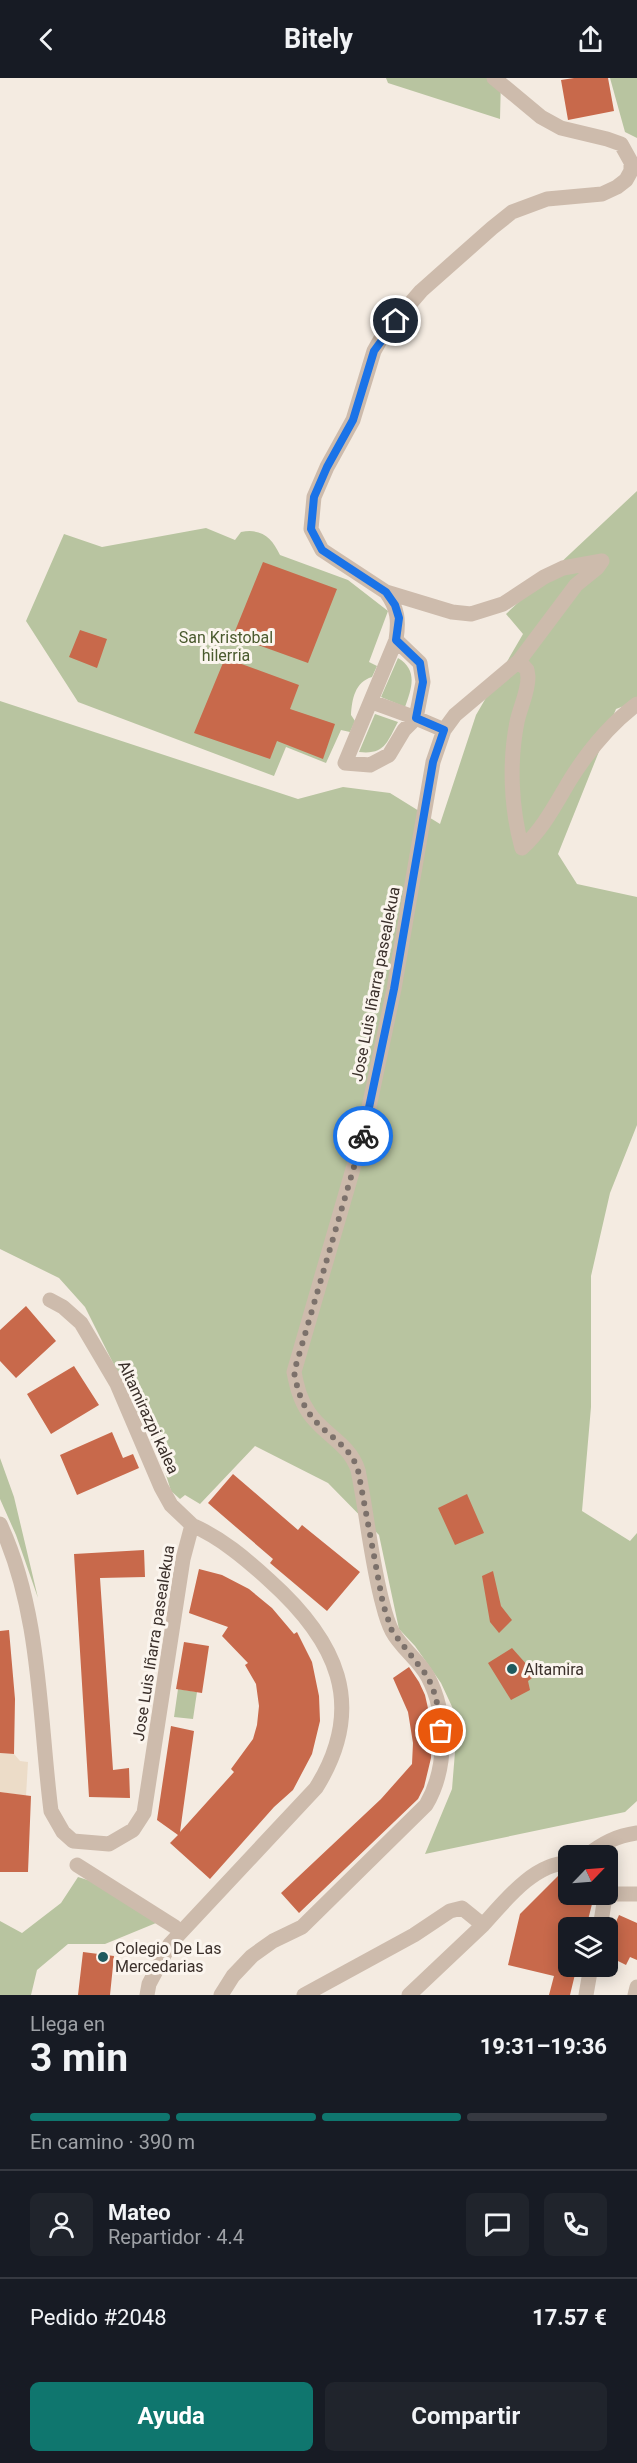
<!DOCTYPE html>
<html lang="es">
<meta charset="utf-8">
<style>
:root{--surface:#171b24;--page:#20242c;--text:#f1f3f6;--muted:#9ea1a6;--line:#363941;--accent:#0f766e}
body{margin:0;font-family:Roboto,sans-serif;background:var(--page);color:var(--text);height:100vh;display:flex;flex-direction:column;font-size:22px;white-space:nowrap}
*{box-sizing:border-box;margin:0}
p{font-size:20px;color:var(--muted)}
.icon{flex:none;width:33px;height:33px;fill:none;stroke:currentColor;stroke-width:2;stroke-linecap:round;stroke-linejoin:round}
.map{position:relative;height:1917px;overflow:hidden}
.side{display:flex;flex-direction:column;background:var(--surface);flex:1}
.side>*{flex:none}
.needle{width:39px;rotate:65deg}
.tools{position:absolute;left:558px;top:1767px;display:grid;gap:12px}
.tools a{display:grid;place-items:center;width:60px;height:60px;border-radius:9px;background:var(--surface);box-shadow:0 3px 15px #0003;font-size:30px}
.pin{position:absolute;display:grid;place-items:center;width:51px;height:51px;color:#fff;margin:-26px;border:3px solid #fff;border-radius:50%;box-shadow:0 2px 6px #0007}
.courier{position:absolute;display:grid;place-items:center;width:60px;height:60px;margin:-30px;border:4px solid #1a73e8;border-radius:50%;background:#fff;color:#222;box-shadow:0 2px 8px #0007}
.headline em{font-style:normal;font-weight:700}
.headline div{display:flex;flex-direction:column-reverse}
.headline{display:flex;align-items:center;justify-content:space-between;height:102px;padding:0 30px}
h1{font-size:39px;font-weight:700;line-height:45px}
.bar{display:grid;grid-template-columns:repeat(4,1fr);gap:9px 6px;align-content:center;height:72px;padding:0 30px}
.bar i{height:8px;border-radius:4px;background:var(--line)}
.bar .on{background:var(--accent)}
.bar p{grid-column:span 4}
.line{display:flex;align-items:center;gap:15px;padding:0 30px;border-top:2px solid var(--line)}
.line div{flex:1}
.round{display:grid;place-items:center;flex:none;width:63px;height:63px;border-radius:9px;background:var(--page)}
.button{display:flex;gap:12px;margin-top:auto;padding:12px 30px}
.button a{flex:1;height:69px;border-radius:9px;background:var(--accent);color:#fff;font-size:24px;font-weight:700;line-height:69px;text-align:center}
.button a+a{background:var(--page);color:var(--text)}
header{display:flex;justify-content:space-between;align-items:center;height:78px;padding:0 30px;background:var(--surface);font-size:27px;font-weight:700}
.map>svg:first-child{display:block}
</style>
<header><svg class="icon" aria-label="back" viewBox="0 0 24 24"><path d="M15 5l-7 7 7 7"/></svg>Bitely<svg class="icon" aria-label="share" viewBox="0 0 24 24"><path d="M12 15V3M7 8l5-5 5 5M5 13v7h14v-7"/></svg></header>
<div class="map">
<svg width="637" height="1917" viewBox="0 0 637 1917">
<rect width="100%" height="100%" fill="#f4ebe1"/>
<!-- green -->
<path fill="#b8c4a0" d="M386,0H501L500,41L388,5Z
M610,0H637V60L625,54Z
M637,413V623L616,631L558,776L577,806L637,819V1047L610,1115L591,1198V1329L582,1433L630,1463L637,1455V1723L625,1734L425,1776L452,1711L455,1674V1635L441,1605L415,1568L399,1551L379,1457L328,1405L255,1368L200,1426L185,1417L180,1421L171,1413L161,1381L85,1229L59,1200L0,1171V623L298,721L343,709L390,715L440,746L476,637L523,556L506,536Z
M206,450L235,462L241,454C262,450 272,460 280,477L348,502L388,533L369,584L377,588L372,599C355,604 352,621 351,637L355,643L350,654L341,652L326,685L286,669L274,698L78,624L26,543L64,456L102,469Z
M398,580C418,592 412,610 405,629L381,619Z
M375,636L398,644C387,664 385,677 359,674Z
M0,1380L14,1419L38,1520L16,1457L0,1421Z
M178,1611L197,1614L193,1641L174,1639Z
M78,1799L110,1809L156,1845L105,1866H68L37,1892L31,1917H0V1843L22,1855L61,1825Z"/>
<!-- plaza -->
<path fill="#ecdcc8" d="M0,1675L14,1676L20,1683L28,1684L26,1718L0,1714Z"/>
<!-- building -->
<path fill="#c8694b" d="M574,0H608L614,33L568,42L561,2Z
M263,484L337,511L308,585L233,558Z
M80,552L107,561L97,590L69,579Z
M225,580L299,607L290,631L335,646L323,681L277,663L270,681L194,655Z
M26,1228L56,1263L16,1300L0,1283V1252Z
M74,1288L99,1327L51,1356L27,1316Z
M112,1354L123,1380L133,1376L139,1390L77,1417L60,1377Z
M233,1396L298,1452L302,1447L360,1494L327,1533L270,1485L273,1481L208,1425Z
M467,1416L484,1455L455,1467L438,1430Z
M144,1472L145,1499L100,1500L113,1692L129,1690L130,1720L89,1719L74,1476Z
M199,1491L222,1497L249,1511L272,1530L294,1556L297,1554L312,1584L319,1618L320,1643L312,1676L293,1712L274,1729L210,1801L170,1765L178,1757L157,1742L171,1648L194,1653L180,1754L234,1694L231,1691L253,1661L257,1647L259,1628L256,1606L245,1587L248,1585L222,1558L228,1549L189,1535Z
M493,1493L501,1528L512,1542L499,1555L490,1544L482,1498Z
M9,1552L15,1621L14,1676L0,1675V1553Z
M184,1564L209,1568L202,1615L176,1611Z
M512,1570L536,1597L528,1603L530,1612L511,1622L488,1585Z
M409,1589L419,1604L425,1617L432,1648L431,1680L424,1709L418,1721L299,1835L281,1815L381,1721L412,1686L413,1665L408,1634L393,1600Z
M0,1714L31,1718L28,1794H0Z
M558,1798L568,1801V1816H592L593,1822L586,1850H568V1888H577L570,1917H549L554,1898L508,1887L520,1836Z
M619,1837L637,1845V1882L630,1879L626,1887L608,1878V1862Z
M83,1874L114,1878L110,1917H78Z"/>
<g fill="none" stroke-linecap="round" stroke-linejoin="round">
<!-- minor -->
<path stroke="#cdbbac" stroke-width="15" d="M494,0L541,39L561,50L607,61L621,66L631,84V93L626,102L617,109L602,116L547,121L512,134L492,150L421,213L383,257L374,273L353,342L327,389L314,419L311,451L322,472L386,514L452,534L471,536L503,526L544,499L563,490L602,483
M386,514C398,531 399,542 396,562
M519,583L527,592L528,599C528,615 520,629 517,644C509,684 511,731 522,770C543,751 555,727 570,702C588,673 609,647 637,626
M444,652L455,637L519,583L576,507L597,490L602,483
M50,1222L63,1229L81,1245L117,1306L161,1409L171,1427L192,1447
M0,1446C41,1534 39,1638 51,1733L63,1754L73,1763L109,1766L133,1752L144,1735L183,1481L192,1447C221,1460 245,1480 269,1502C336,1562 368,1627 316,1710L170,1866L149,1906L147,1917
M586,1778C603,1765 616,1758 637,1755
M77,1787L175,1849
M608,1816H637
M483,1847C504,1824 534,1785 568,1785
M600,1850L604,1825L601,1816
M221,1917L233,1898L252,1878L273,1863L302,1849L426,1727C447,1692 448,1637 428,1599C419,1582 401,1570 392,1553C388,1545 385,1535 383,1527C371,1483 367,1436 358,1392C349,1365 324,1357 309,1335C300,1322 297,1309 294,1294L364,1053L394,911L433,684L444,652L416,640L423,604L420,585L396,562L345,685L370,687L389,677L404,652L416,640L372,624
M304,1917L414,1857L450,1833L462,1830L483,1847L409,1917
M586,1917L591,1888
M635,1917L637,1909"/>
</g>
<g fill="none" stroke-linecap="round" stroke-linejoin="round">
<!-- done -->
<path stroke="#7c716b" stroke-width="6" stroke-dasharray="0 10.8" d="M363,1058L294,1294C297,1309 300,1322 309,1335C324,1357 349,1365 358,1392L383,1526L392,1553L428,1599L436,1619L441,1653"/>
<!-- route -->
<path stroke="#1a73e8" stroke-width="8" d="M363,1058L394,911L433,684L444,652L416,640L423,604L420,585L396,562L399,540L395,527L386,514L322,472L311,451L314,419L327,389L353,342L374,273L396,243"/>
</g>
<!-- markers -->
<g fill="#1f5a5e" stroke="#fbf5ee" stroke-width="2">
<circle cx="512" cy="1591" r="6"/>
<circle cx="103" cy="1879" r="6"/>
</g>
<g text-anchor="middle" stroke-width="6" stroke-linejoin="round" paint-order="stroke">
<!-- park labels -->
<g font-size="16" fill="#4a5a2e" stroke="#fbf5ee">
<text x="226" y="565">San Kristobal<tspan x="226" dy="18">hilerria</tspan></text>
</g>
<!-- street labels -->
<g font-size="16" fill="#3b302b" stroke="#fbf5ee">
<text transform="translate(375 906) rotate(-79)" y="6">Jose Luis Iñarra pasealekua</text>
<text transform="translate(149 1339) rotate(65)" y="6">Altamirazpi kalea</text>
<text transform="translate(153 1565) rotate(-81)" y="6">Jose Luis Iñarra pasealekua</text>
</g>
<!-- poi labels -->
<g font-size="16" fill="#3b302b" stroke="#fbf5ee" text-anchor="start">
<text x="524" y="1597">Altamira</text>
<text x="115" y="1876">Colegio De Las<tspan x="115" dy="18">Mercedarias</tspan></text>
</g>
</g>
</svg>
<div class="tools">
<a><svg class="needle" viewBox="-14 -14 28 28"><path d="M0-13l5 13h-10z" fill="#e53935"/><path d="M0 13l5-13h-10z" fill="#9ea1a6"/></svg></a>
<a><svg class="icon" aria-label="layers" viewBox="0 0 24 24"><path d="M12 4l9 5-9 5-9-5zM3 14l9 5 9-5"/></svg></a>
</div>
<div class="pin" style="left:441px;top:1653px;background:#ea580c"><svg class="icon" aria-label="bag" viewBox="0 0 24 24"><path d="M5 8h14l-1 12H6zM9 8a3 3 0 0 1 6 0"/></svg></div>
<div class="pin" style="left:396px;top:243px;background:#1f2937"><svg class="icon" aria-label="home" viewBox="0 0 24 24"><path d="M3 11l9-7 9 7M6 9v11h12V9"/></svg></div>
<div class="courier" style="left:363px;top:1058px"><svg class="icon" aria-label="bike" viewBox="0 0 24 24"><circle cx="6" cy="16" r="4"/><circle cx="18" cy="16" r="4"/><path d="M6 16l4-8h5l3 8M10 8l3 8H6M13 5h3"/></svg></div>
</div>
<section class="side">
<div class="headline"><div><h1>3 min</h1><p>Llega en</p></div><em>19:31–19:36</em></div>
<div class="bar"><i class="on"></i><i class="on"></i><i class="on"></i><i></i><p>En camino · 390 m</p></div>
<div class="line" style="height:108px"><a class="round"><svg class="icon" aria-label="person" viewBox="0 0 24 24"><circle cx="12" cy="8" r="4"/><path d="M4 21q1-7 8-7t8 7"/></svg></a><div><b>Mateo</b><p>Repartidor · 4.4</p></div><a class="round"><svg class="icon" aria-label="chat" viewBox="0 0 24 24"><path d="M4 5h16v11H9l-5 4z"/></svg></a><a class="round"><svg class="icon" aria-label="phone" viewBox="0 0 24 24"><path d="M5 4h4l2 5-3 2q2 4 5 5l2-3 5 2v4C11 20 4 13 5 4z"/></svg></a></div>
<div class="line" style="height:78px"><div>Pedido #2048</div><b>17.57 €</b></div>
<div class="button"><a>Ayuda</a><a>Compartir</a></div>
</section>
